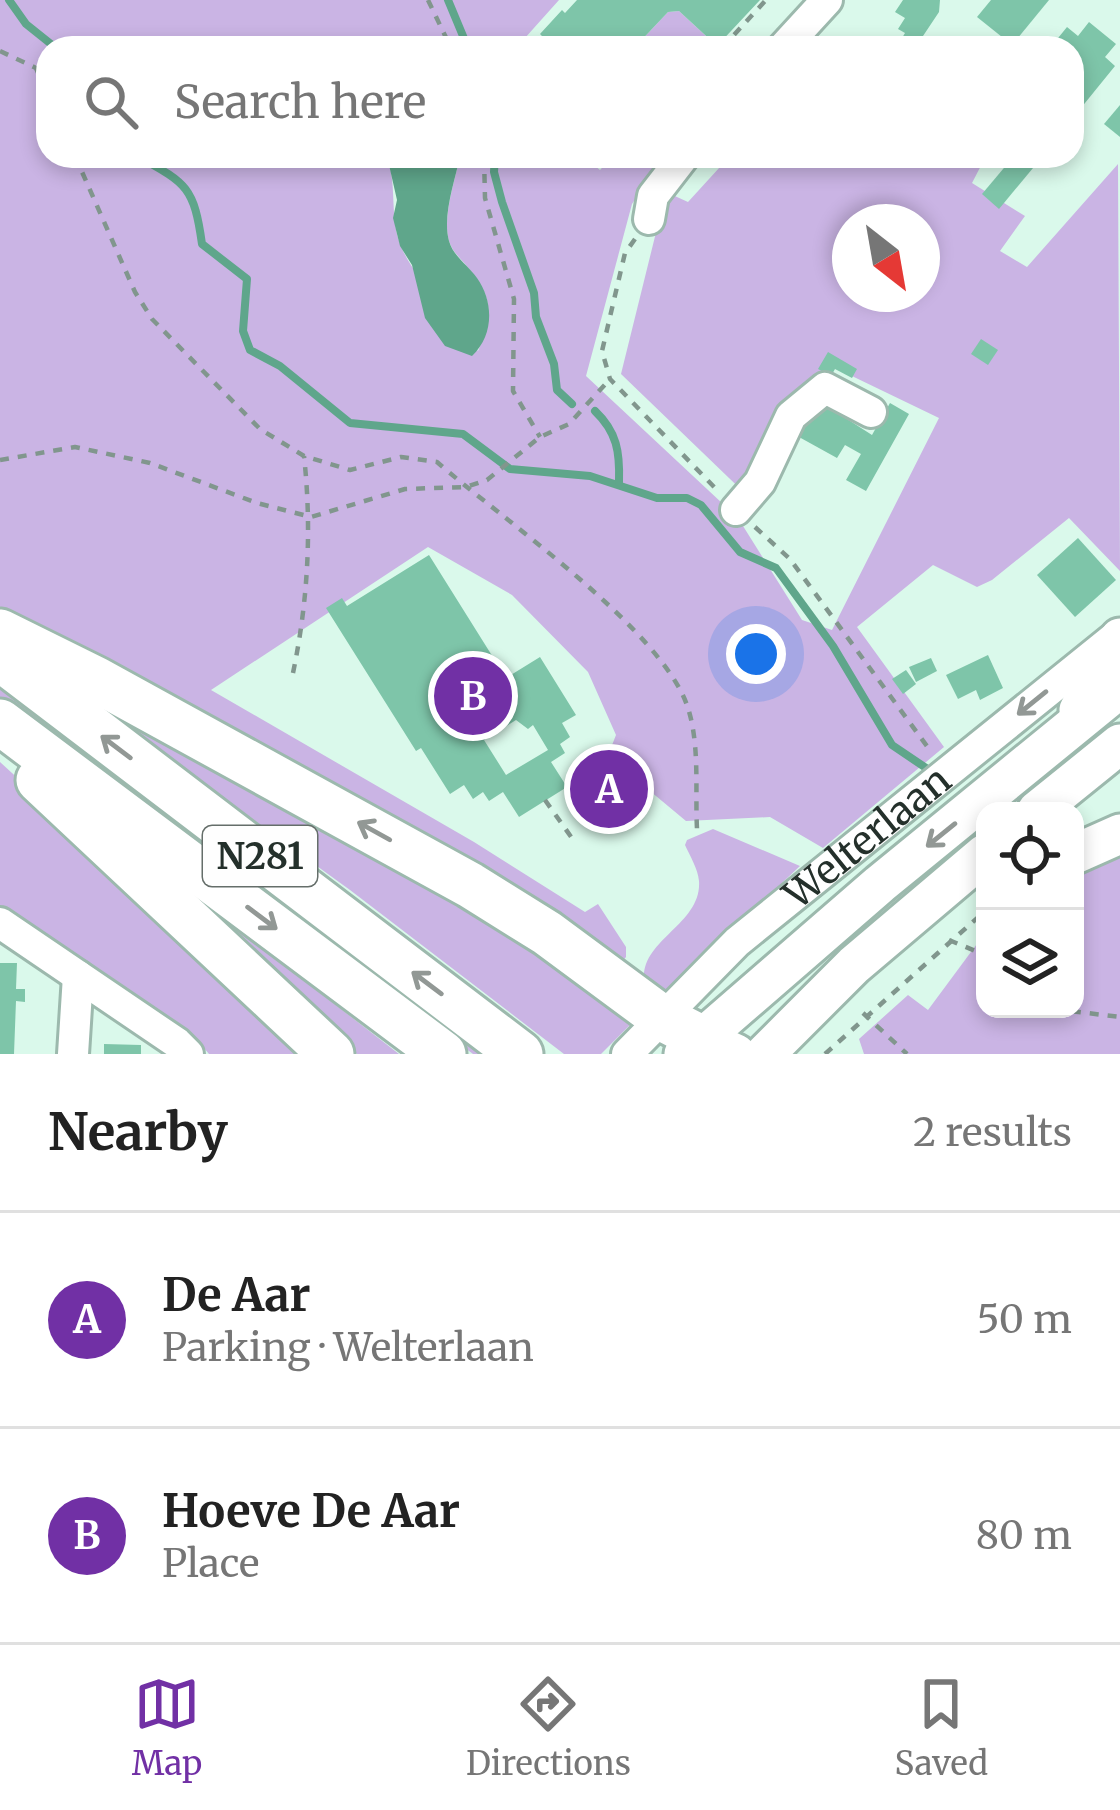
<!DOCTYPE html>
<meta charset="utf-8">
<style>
:root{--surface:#fff;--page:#f2f2f2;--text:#222;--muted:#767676;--line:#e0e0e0;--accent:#7130a5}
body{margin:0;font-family:Merriweather,serif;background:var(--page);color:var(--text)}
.controls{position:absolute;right:36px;bottom:36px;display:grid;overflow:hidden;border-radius:24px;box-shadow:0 6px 18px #0003}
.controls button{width:108px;height:108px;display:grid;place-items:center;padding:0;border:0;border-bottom:3px solid var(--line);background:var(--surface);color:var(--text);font:60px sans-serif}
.compass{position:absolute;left:832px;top:204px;width:108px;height:108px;border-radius:50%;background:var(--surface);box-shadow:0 6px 18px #0003;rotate:149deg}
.you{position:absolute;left:756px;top:654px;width:42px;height:42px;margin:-30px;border:9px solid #fff;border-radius:50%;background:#1a73e8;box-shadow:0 0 0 18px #1a73e833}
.badge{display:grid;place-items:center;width:78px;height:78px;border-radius:50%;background:var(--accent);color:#fff;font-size:39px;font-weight:700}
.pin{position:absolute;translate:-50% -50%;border:6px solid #fff;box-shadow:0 3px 12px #0006}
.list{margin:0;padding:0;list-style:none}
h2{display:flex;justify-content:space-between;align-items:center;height:156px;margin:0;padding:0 48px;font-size:51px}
h2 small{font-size:39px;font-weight:400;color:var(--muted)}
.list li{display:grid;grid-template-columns:78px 1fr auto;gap:36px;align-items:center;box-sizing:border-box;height:216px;padding:0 48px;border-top:3px solid var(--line)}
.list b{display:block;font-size:45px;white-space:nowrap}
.list p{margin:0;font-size:39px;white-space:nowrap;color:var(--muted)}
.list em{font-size:39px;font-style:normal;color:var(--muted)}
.icon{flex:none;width:66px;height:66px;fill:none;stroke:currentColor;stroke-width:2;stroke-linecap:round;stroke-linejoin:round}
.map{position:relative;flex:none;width:1120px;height:1054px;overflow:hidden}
.search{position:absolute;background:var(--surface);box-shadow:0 6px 18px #0003;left:36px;right:36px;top:36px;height:132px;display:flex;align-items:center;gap:30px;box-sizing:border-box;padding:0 42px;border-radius:36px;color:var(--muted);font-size:45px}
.sheet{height:588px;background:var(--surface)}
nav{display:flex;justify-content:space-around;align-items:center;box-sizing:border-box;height:168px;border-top:3px solid var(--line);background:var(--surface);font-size:33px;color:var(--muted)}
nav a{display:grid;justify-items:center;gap:6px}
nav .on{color:var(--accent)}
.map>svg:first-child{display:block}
.green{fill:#cab4e4;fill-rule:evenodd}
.water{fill:#5fa68b}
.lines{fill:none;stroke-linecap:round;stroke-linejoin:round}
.stream{stroke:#5fa68b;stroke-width:8}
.building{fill:#7ec5a9;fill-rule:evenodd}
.minor-casing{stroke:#9cb9ad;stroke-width:36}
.major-casing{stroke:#9cb9ad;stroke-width:45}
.highway-casing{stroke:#9cb9ad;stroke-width:51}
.path{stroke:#81968d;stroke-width:4.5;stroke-dasharray:9 9;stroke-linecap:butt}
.minor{stroke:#fff;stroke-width:30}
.major{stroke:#fff;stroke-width:39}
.highway{stroke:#fff;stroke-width:45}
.oneway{stroke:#929895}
.labels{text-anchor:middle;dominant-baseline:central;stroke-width:9;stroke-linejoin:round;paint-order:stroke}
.shield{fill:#fefefe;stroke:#656e6a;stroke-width:3}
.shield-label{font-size:36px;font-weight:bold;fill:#24302b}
.street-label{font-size:39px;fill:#24302b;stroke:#fefefe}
</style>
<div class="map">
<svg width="1120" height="1054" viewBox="0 0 1120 1054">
<rect width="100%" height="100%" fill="#daf9eb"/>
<g class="green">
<path d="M0,0H559L516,48H48V156H387C397,185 390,213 399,241C411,276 455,320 478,351C494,313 493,296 465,264C459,257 452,251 449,241C442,217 455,181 460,156H583L600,170L613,156H664L632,204L586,376L738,518L802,620L832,630L939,418L827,364L756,504L621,374L666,192L688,202L730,156H986L972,183L1025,216L1000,251L1027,267L1118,164L1120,571L1069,518L992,580L977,587L933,565L857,627L944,747L823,848L770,817L686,821L644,786L603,768L616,735L588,672L512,595L428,547L211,690L474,842L585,912L598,904L626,947V957L621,963L0,610ZM850,222H922V294H850Z"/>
<polygon points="679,11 719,48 634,48 668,12"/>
<polygon points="0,637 199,742 640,1015 601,1054 564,1054 350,890"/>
<polygon points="0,683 490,1054 473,1054 0,697"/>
<polygon points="0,762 318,1054 209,1054 194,1036 0,910"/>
<path d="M713,829L800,866L658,1000L644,979C642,939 702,924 699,881C698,869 690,856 685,845L687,840Z"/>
<polygon points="1120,850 1120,1054 864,1054 859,1039 908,995 928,1010 985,933 985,1009 1075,1009 1075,872"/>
<polygon points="198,898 399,1054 357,1054"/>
</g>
<path class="water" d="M387,156H460C455,181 442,216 449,241C453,256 468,265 477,278C494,302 494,335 472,356L445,346L425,318L412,265L400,246L393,218L397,200Z"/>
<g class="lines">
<g class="stream">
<polyline points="9,0 26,24 56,48"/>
<polyline points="448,0 468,48"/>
<path d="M137,156C186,183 194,186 202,244L247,279L243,331L250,350L280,366L350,423L463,434L510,469L590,476L657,498H687L701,505L740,552L776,568L833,646L892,745L929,770"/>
<polyline points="495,156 494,172 502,202 534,293 536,317 554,364 557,390 572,404"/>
<path d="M595,411C617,432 620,452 619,482"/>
</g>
</g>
<g class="building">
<polygon points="577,0 760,0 717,46 679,11 668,12 634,48 554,48 540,34 562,10 565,13"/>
<polygon points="903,0 940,0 939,12 915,48 896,48 905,33 898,29 905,18 895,12"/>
<polygon points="991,0 1049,0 1012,45 977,17"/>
<polygon points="1089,22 1116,44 1105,57 1115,66 1072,119 1072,48 1050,48 1067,27 1078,36"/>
<polygon points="1120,105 1120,137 1104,124"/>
<polygon points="1014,156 1043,156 999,209 982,194"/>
<polygon points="981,339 998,350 988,365 971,354"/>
<polygon points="828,352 857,369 852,378 835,369 831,376 818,369"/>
<polygon points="819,401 872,435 890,403 909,414 866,491 846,480 861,454 845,445 837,458 799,437"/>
<polygon points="1078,538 1116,580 1075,617 1037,575"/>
<path d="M429,555L506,678L540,657L576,715L562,723L570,737L560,744L565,753L551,762L567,787L519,817L503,792L489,801L483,792L473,799L464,785L450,794L421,748L416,751L326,608L342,598L347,606ZM516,720L528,729L533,725L548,750L506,775L484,740Z"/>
<polygon points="988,655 1003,688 980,700 976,690 958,699 946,675"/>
<polygon points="931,658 937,671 916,682 909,667"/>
<polygon points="906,670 916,684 903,694 892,679"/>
<polygon points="0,963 17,963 16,989 25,989 25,1002 16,1001 14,1054 0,1054"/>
<polygon points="104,1044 141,1045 141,1054 104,1054"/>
</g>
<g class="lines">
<defs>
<g id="minor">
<polyline points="783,48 827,0"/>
<polyline points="649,219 653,196 684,156"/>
<polyline points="736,510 760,482 791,416 825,388 871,412"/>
<polyline points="0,923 177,1043 188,1054"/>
<polyline points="73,1054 78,976"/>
<path id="s1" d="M627,1054L737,942L1114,638"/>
</g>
<g id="major">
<polyline points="1079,710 1120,638"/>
<polyline points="1037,811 1120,744"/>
<polyline points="1075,854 1120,834"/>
<polyline points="701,1038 736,1054"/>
<polyline points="684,1054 880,884 1120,688"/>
<polyline points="765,1054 854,965 985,854"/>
</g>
<g id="highway">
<polyline points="0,632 97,680 470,885 547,933 662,1018 701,1038"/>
<polyline points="0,658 520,1054"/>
<polyline points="0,722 443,1054"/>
<polyline points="39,780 331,1054"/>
</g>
</defs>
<use href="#minor" class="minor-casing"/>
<use href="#major" class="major-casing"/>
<use href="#highway" class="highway-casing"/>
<g class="path">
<polyline points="428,0 451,48"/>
<polyline points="722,48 766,0"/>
<polyline points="0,51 36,68 48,96"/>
<path d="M75,156L135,292L152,319L260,429L304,456L350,470L401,457L437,462C502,519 663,630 688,708C700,746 695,790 697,829"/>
<polyline points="484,156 485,198 514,299 513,391 540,437"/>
<polyline points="635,239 625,253 602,351 610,379 716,489"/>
<polyline points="0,460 75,447 150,463 257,503 311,517 405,489 466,487 487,480 540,437 569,424 610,379"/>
<polyline points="755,527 790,559 932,753"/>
<path d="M293,673C308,601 312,529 304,456"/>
<polyline points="545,800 574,841"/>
<polyline points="949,940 985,955"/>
<polyline points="1054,1009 1120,1017"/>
<polyline points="863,1013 907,1054"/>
<polyline points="825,1054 985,911"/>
</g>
<use href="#minor" class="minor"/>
<use href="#major" class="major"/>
<use href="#highway" class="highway"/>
</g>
<defs><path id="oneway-shaft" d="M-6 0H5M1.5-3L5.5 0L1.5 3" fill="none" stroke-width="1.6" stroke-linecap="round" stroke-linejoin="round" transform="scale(3)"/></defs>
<g class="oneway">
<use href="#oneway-shaft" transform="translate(1032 703) rotate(141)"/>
<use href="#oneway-shaft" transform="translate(116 747) rotate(-143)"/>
<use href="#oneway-shaft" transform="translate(374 831) rotate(-151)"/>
<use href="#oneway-shaft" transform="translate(941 835) rotate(141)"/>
<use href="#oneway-shaft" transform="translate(262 918) rotate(37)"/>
<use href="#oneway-shaft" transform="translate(427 983) rotate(-143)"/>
</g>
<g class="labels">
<rect class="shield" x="203" y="826" width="114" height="60" rx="9"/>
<g class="shield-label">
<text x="260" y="856">N281</text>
</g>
<g class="street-label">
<text stroke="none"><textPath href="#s1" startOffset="324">Welterlaan</textPath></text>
</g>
</g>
</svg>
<div class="controls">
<button><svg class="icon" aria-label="locate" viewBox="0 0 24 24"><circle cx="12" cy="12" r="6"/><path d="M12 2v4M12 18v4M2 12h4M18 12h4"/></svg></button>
<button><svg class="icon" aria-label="layers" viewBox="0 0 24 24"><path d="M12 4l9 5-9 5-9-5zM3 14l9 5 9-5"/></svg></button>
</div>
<svg class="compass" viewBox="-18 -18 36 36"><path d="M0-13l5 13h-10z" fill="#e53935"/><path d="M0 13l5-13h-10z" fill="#767676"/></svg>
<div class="you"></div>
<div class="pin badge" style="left:609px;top:789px">A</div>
<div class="pin badge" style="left:473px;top:696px">B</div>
<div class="search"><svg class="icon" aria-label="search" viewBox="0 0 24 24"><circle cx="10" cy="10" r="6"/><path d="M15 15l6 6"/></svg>Search here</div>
</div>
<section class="sheet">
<h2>Nearby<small>2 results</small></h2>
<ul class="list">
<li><span class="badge">A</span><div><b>De Aar</b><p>Parking · Welterlaan</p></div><em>50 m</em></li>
<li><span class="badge">B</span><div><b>Hoeve De Aar</b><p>Place</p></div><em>80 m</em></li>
</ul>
</section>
<nav>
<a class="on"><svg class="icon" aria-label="map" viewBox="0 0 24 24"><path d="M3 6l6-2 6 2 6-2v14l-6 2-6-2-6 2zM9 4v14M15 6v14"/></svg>Map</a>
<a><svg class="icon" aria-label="directions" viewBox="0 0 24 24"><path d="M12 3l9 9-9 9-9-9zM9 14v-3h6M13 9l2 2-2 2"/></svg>Directions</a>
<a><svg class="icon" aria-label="saved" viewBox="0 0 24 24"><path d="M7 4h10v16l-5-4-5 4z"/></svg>Saved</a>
</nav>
